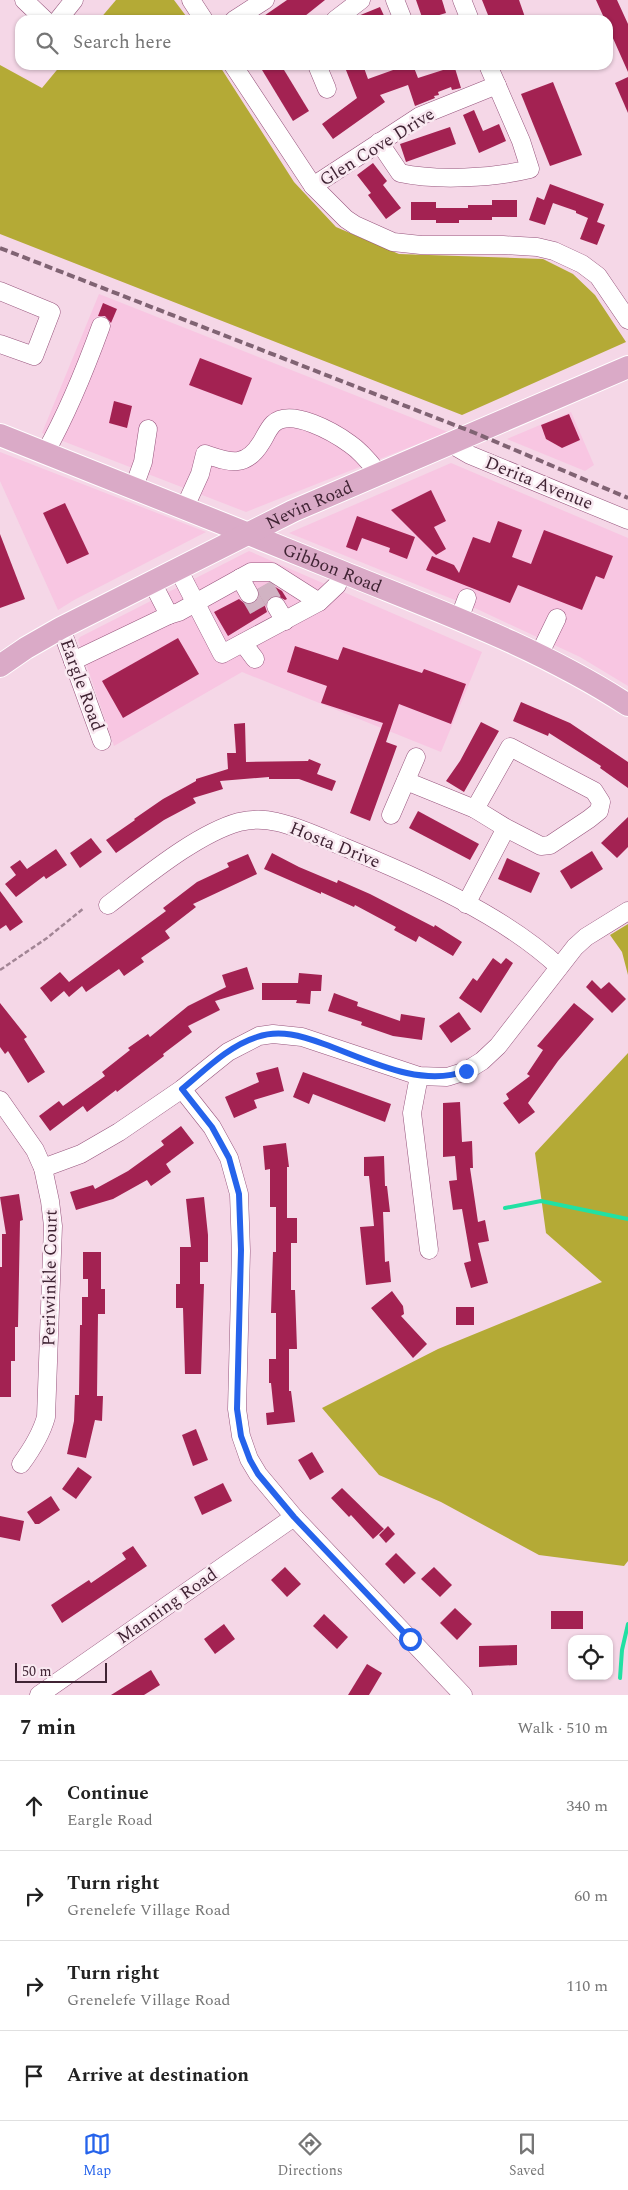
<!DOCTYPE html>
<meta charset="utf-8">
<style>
:root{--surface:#fff;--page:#f2f2f2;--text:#222;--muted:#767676;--line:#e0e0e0;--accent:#2563eb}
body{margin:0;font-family:Spectral,serif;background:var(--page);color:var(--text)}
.controls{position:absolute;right:15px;bottom:15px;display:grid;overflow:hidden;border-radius:10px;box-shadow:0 1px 4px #0004}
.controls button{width:45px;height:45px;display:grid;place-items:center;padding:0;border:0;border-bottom:1px solid var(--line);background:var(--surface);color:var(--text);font:25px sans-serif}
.scale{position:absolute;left:15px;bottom:12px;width:92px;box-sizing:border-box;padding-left:5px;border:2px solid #402434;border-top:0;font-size:14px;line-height:18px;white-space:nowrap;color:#402434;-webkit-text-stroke:4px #f9e9f1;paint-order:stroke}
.stop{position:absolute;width:15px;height:15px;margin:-11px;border:4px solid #2563eb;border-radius:50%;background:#fff}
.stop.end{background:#2563eb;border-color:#fff;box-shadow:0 1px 5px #0008}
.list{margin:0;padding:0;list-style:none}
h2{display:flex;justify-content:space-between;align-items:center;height:65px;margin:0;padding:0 20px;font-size:21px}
h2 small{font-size:16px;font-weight:400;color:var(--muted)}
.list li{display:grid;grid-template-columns:32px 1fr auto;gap:15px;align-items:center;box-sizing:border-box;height:90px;padding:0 20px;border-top:1px solid var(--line)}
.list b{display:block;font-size:19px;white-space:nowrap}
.list p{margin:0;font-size:16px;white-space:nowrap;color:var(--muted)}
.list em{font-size:16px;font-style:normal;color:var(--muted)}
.icon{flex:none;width:28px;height:28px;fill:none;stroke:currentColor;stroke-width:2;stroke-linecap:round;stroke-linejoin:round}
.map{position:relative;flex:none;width:628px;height:1695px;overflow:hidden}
.search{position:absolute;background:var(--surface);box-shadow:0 1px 4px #0004;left:15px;right:15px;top:15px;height:55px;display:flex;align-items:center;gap:12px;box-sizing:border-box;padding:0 18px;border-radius:15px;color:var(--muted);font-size:19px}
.sheet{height:425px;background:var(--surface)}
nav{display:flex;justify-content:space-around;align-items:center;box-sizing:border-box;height:70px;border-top:1px solid var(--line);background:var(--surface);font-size:14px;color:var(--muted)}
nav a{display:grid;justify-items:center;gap:2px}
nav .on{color:var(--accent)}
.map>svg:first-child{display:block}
.built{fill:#f8c6e2}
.forest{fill:#b4aa36}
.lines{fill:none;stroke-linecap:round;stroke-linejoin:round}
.stream{stroke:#21e1a3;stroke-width:4}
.building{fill:#a32252}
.minor-tunnel{stroke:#d1b3c3;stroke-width:18;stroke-dasharray:18 9;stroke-linecap:butt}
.minor-casing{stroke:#97557d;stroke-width:19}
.major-casing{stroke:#fff;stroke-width:24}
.path{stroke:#a28595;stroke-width:2.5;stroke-dasharray:5 2.5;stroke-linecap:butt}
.minor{stroke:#fff;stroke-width:18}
.major{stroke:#daaac7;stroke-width:22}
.rail{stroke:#806373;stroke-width:4;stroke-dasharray:8 4;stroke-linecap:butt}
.route{stroke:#2563eb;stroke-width:6}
.labels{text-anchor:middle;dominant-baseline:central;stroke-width:5;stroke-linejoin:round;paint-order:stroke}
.street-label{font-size:18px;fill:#402434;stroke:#f9e9f1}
</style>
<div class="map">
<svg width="628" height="1695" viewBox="0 0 628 1695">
<rect width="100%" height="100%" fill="#f5d7e7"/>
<g class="built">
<polygon points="99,294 448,432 246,512 42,433"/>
<polygon points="571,412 594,465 585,471 507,439"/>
<polygon points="0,452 206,532 74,600 58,610 0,481"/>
<polygon points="451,463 628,538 628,686 580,657 477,609 289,533"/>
<polygon points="249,551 482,652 441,752 242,672 114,746 78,640 80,637"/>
</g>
<g class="forest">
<polygon points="116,0 174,0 189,20 99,20"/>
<polygon points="0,65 42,88 61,65 219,65 294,182 336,227 399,254 543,259 573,274 595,295 626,342 462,415 0,234"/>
<polygon points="628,924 628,975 622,952 610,935"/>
<polygon points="628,1053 628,1561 624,1566 539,1555 441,1502 379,1475 322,1408 438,1349 602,1282 546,1233 535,1153"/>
</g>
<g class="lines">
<g class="stream">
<polyline points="505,1208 541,1201 628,1219"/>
<polyline points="620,1678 622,1650 628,1624"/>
</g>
</g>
<g class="building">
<polygon points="287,0 325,0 300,20 258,20"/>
<polygon points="416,0 442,0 446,13 423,20"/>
<polygon points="482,0 519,0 526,20 490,20"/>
<polygon points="596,0 617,0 628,24 628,72 608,27 608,20 605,20"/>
<polygon points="380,7 386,20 352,20 358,16"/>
<polygon points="259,65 281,65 309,111 293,121"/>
<polygon points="344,65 363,65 368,79 407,65 413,65 418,78 443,70 441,65 454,65 461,88 452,90 451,87 438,92 439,95 434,96 435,98 415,106 408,85 380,95 385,102 333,139 322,124 357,98"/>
<polygon points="628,77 628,113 615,83"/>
<polygon points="553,82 582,155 550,166 521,94"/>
<polygon points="474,110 483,131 499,124 506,141 479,153 463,115"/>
<polygon points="450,127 456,144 406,162 400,144"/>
<polygon points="373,163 387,181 383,185 401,208 386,219 368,195 371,193 357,175"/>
<polygon points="550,184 604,204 597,222 605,225 597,245 580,239 588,218 576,213 576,211 553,203 545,225 529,220 537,197 544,200"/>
<polygon points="492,200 517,200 517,217 492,217 492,220 459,220 459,223 436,223 436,220 411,220 411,202 436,202 436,208 468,208 468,205 492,205"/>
<polygon points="103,303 117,309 111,323 105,316 98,316"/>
<polygon points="200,358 252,378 242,405 189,385"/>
<polygon points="114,401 132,406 127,428 109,423"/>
<polygon points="569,414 580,440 562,448 546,439 541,425"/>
<polygon points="431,490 446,521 434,527 446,549 436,555 391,510"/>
<polygon points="65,503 89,554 67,564 43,513"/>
<polygon points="357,516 415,537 407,559 389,552 390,548 362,538 357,551 346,547"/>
<polygon points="498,521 522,530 512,557 531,564 544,530 613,556 604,579 596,576 582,610 518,585 510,603 426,570 432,556 454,565 459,573 473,537 490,543"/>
<polygon points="0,534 25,599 0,608"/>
<polygon points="269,583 282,591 287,599 285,600 276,595 270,597 265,606 267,612 228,636 214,612 239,599 244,603 254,603 258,599 258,589"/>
<polygon points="178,638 199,674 123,718 102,681"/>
<polygon points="295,646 338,660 343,647 422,673 424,669 466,684 451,724 399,704 386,742 397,746 370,821 350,813 383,723 321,703 327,686 287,672"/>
<polygon points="521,702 570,723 628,762 628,788 600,768 601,766 549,733 548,736 513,721"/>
<polygon points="481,722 499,731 464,792 446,781 460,761"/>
<polygon points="245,723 246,762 308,761 309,759 321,764 317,774 336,781 332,791 299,779 269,779 269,777 220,781 223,789 193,798 196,803 164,820 116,853 106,840 135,820 134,819 163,799 196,781 196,779 228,769 227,753 236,753 234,724"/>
<polygon points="418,811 479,844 470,860 409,828"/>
<polygon points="628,817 628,847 617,858 601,843"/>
<polygon points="91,838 102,852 80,868 70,853"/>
<polygon points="56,849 67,865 46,879 44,876 16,897 5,884 16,875 10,867 20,860 27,869"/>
<polygon points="592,851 603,869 571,889 560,871"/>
<polygon points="272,853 299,867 337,883 338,880 370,894 434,927 435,925 462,942 453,956 419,936 416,942 394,930 396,927 355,905 354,907 321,892 321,894 264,869"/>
<polygon points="248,854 257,874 193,904 196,907 165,931 170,938 141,958 144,962 124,976 119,969 86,992 82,986 69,997 64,991 51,1002 40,988 60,972 69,982 166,911 163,908 197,882 229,867 227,863"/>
<polygon points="507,858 540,873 531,893 498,879"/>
<polygon points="0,891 23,922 10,931 6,925 0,929"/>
<polygon points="493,958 501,964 506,958 513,963 481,1013 459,998 473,978 477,981"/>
<polygon points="247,967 254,989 215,1001 220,1010 188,1026 192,1032 163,1054 164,1056 117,1092 116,1090 87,1112 83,1106 50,1131 39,1116 59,1101 63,1106 105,1076 102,1072 130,1050 128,1048 148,1034 150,1037 188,1006 226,987 222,975"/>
<polygon points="299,973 322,975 321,991 311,991 310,1004 296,1003 297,1000 262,1000 262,983 298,983"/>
<polygon points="592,980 601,989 609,982 626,999 612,1013 586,987"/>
<polygon points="334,993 358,1002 357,1006 400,1021 401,1014 425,1018 422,1040 393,1036 361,1025 362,1022 328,1011"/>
<polygon points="0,1003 27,1037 24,1039 45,1072 28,1083 8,1051 5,1054 0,1047"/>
<polygon points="574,1003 594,1019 558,1061 528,1103 535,1112 519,1124 503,1103 509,1099 506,1094 530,1076 527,1074 543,1050 537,1046"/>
<polygon points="459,1012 471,1029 451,1043 439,1026"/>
<polygon points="278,1067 284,1091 254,1100 257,1108 234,1118 225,1097 259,1082 256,1073"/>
<polygon points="303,1072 391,1104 385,1122 313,1094 309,1104 293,1097"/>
<polygon points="460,1102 462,1142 472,1141 473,1168 470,1168 478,1222 485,1220 489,1241 478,1243 488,1283 471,1288 464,1263 471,1261 462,1209 453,1210 449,1181 457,1180 455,1156 443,1157 443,1103"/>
<polygon points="181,1126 194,1143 166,1164 171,1172 151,1186 147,1180 113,1199 76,1210 70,1192 93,1185 95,1189 128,1171 164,1145 161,1141"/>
<polygon points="286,1143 289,1167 287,1167 287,1218 297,1218 297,1243 291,1243 291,1290 295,1290 297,1349 289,1349 289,1391 291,1391 295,1422 267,1425 266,1413 274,1412 271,1383 269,1383 269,1359 276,1359 276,1313 271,1313 273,1252 276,1252 276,1207 270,1207 270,1169 265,1170 263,1146"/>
<polygon points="384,1156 385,1186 387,1186 390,1212 383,1212 385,1262 389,1261 391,1282 366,1285 360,1227 374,1226 369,1176 364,1176 364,1157"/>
<polygon points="19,1194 23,1220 20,1221 18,1327 15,1327 15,1361 11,1361 11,1397 0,1397 0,1267 2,1267 2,1234 6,1234 0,1197"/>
<polygon points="204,1197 208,1235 208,1262 200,1262 200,1284 204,1284 201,1374 185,1374 183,1308 176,1308 176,1284 180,1284 180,1247 191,1247 186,1199"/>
<polygon points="83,1252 101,1252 101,1289 105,1289 105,1314 98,1314 97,1396 103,1396 102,1421 95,1420 86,1458 67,1454 74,1421 75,1395 79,1395 80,1325 82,1325 82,1297 88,1297 88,1279 83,1279"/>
<polygon points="392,1291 403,1306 404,1314 401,1316 427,1344 413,1358 371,1308"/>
<rect x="456" y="1307" width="18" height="18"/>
<polygon points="196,1429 208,1460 193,1466 182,1435"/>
<polygon points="312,1452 324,1472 310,1480 298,1460"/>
<polygon points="78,1467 92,1477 76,1499 62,1489"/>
<polygon points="223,1483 232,1501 202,1515 194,1497"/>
<polygon points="342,1488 384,1529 373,1539 351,1515 349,1517 331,1498"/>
<polygon points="51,1496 60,1510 39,1524 35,1524 27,1512"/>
<polygon points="0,1516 24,1521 20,1541 0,1537"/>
<polygon points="388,1526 395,1534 386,1543 379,1535"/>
<polygon points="133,1546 147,1566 62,1623 51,1605 89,1580 91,1583 126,1559 122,1553"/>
<polygon points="396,1553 416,1573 404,1584 385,1564"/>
<polygon points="285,1567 301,1584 287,1597 271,1580"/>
<polygon points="434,1567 452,1585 440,1597 421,1579"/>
<polygon points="455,1608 472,1624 457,1640 440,1623"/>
<rect x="551" y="1611" width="32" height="18"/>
<polygon points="324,1614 348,1637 337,1649 313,1626"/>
<polygon points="224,1624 235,1639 215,1654 204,1639"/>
<polygon points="517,1645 517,1665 479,1667 479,1646"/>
<polygon points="367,1664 382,1673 369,1695 348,1695"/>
<polygon points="151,1670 160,1685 144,1695 111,1695"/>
</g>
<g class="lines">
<g class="minor-tunnel">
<polyline points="264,585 276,606"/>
<polyline points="249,594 261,615"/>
</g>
<defs>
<g id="minor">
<polyline points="24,0 45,20"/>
<polyline points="191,0 204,20"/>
<polyline points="395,0 403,20"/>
<polyline points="462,0 470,20"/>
<polyline points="58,20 74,0"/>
<polyline points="234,20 265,0"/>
<polyline points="335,20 361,0"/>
<polyline points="233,65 313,186 346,219 355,225 393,242 421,245 503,245 537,247 554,251 582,264 598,276 628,320"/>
<polyline points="317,65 327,89"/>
<path d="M379,142L400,173C437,181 493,178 530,169L521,141L488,65"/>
<polyline points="313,186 420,116 497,85"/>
<polyline points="0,291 51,312 34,356 0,344"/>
<polyline points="451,444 470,455 628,520"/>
<path d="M45,453C68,412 85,370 101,326"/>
<polyline points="134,487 143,462 148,429"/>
<path d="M185,507L200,474L205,454C229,462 245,469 261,443C265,437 268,429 273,424C291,407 335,433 350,444C362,452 371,464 379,474"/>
<polyline points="178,569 222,654 319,602 337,585 342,572"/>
<polyline points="240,578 249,594"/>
<polyline points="152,582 169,615"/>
<polyline points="276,606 285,621"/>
<polyline points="459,619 467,598"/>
<polyline points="61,628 102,741"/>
<polyline points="243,643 255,659"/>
<polyline points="539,655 557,618"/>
<polyline points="73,661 169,615 179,612 251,572 272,572 319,602"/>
<polyline points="406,781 475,809"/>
<polyline points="391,815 416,757"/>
<polyline points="466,904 506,828 475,809 510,747 594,791 601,802 599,811 589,819 550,845 541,846 506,828"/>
<path d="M108,905C144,878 196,834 239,822C251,819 265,819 277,822C300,827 322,838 344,847C415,876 504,915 559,967"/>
<polyline points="419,1076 412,1113 429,1250"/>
<polyline points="182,1089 212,1127 229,1158 239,1194 241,1251 237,1409 241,1436 249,1459 258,1474 294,1517 463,1695"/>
<path d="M0,1100L35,1150L43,1168L50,1201L53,1226L46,1417C41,1435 32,1449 21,1464"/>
<polyline points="43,1168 81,1154 119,1132 182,1089 228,1052 259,1036 273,1034 302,1037 419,1076 447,1077 466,1071 482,1061 498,1046 575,947 586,937 628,911"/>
<polyline points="39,1695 294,1517"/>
</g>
<g id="major">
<path id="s1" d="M0,435C114,480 227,525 340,571C438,611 539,647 628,705"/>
<path id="s2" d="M0,666L26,648L61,628L293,511L628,367"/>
</g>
</defs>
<use href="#minor" class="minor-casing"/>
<use href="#major" class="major-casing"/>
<polyline class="path" points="0,970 47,938 84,908"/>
<use href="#minor" class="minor"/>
<use href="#major" class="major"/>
<polyline class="rail" points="0,248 475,433 628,498"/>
</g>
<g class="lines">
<path class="route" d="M410,1639L294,1517L258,1474L250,1460L241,1436L237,1409L241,1250L239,1194L229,1158L212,1127L182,1089C204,1071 228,1046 257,1037C280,1029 302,1036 324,1044C368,1060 420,1088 466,1071"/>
</g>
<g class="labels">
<g class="street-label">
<text transform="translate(377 147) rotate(-32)">Glen Cove Drive</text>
<text transform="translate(539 483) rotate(22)">Derita Avenue</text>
<text stroke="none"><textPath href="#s2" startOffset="349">Nevin Road</textPath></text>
<text stroke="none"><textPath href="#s1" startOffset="358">Gibbon Road</textPath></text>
<text transform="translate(82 685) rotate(70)">Eargle Road</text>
<text transform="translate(335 845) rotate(22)">Hosta Drive</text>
<text transform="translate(50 1278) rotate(-89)">Periwinkle Court</text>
<text transform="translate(167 1606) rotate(-35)">Manning Road</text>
</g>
</g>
</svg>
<div class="controls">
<button><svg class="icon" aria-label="locate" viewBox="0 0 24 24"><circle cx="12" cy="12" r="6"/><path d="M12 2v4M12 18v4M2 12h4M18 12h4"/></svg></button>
</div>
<div class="scale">50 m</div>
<div class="stop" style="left:410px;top:1639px"></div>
<div class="stop end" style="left:466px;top:1071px"></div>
<div class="search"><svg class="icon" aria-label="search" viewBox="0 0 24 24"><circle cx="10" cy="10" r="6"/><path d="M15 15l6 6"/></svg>Search here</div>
</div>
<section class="sheet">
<h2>7 min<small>Walk · 510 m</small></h2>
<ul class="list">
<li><svg class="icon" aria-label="ahead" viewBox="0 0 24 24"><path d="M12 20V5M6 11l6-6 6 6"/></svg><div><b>Continue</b><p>Eargle Road</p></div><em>340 m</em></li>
<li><svg class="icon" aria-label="right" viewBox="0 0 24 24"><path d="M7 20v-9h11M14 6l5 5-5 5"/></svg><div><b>Turn right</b><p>Grenelefe Village Road</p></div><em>60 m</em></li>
<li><svg class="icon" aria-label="right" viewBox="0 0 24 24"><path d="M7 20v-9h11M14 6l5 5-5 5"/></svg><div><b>Turn right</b><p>Grenelefe Village Road</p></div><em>110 m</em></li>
<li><svg class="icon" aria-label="arrive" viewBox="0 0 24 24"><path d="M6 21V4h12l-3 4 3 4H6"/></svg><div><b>Arrive at destination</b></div></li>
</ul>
</section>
<nav>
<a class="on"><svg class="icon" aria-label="map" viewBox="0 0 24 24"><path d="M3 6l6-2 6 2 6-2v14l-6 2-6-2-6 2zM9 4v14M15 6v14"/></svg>Map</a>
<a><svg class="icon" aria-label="directions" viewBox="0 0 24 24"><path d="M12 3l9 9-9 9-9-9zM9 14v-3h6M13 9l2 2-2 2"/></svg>Directions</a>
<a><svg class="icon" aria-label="saved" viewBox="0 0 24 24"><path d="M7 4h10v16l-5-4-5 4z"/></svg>Saved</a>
</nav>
